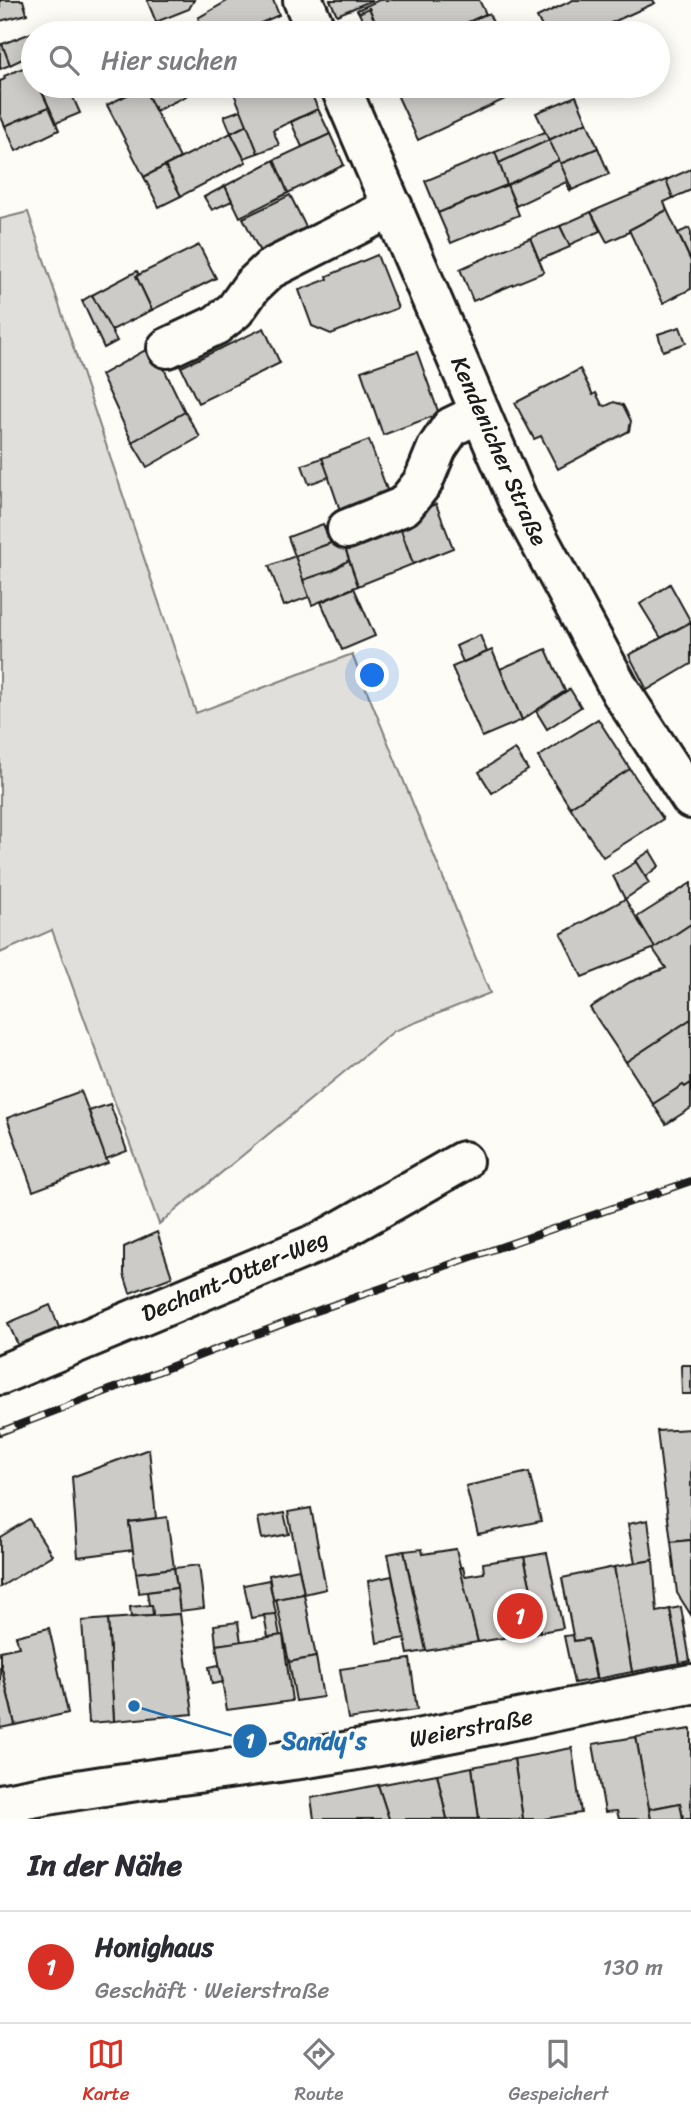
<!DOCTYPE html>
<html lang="de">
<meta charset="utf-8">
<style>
:root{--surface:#fff;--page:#f2f2f3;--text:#2b2b33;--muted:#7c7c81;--line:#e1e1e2;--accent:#d93025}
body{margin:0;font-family:Sriracha,sans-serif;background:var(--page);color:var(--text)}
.you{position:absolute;left:373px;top:676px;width:24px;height:24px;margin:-18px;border:5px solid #fff;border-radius:50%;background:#1a73e8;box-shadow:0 0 0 10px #1a73e833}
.badge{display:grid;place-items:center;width:46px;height:46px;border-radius:50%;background:var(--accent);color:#fff;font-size:23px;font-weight:700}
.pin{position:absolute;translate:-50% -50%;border:4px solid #fff;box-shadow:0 2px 7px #0006}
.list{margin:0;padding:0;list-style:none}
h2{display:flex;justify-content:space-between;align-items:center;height:91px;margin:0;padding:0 28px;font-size:30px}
h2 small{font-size:23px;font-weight:400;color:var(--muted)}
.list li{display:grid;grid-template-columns:46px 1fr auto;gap:21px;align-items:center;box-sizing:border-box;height:112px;padding:0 28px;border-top:2px solid var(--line)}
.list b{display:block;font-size:26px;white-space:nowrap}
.list p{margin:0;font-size:23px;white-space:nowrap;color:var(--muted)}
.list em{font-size:23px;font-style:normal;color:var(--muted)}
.icon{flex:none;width:38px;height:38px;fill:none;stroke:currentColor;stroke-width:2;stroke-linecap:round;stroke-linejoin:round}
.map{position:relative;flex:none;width:691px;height:1819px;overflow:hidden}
.search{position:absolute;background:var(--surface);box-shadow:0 4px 18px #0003;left:21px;right:21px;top:21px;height:77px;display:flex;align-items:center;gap:18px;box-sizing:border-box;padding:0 24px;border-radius:38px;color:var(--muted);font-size:26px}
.sheet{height:203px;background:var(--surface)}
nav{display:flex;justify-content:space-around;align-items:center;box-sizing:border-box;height:98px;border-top:2px solid var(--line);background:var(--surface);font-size:19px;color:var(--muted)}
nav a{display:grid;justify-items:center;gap:4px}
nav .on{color:var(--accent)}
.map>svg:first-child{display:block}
.green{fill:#e0dfdb;stroke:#7e7e7c;stroke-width:2}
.building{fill:#cccbc8;stroke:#1c1c1c;stroke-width:2}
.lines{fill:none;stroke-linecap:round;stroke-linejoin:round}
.minor-casing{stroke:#1c1c1c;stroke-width:44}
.minor{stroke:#fdfcf7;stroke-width:38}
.rail-casing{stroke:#1c1c1c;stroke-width:8}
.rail{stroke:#fdfcf7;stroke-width:5;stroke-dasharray:16;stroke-linecap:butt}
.labels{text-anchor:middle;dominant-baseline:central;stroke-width:6;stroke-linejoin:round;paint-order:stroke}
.street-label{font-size:23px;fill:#1c1c1c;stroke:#fdfcf7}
.leader{fill:none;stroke:#1f6fb2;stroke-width:2.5}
.callout-dot{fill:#1f6fb2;stroke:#fdfcf7;stroke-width:2.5}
.mark-label{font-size:21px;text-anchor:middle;font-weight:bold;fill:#fff}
.callout-label{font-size:24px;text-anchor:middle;font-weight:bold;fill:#1f6fb2;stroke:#fdfcf7;stroke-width:6;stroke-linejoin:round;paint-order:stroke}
</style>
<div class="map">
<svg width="691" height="1819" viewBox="0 0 691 1819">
<rect width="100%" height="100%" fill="#fdfcf7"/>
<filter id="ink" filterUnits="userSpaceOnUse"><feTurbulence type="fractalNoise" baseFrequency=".0143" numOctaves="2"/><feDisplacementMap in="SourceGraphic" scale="14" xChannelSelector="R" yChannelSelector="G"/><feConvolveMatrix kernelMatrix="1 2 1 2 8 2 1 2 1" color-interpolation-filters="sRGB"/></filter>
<g filter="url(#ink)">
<polygon class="green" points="28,212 196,713 352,654 490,993 394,1031 159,1224 52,930 0,953 0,219"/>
<g class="building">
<polygon points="0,0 23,0 27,14 0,21"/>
<polygon points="147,0 194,0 189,9 156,22"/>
<polygon points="229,0 273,0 279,15 238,33 205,33 198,18"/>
<polygon points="330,0 373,0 337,15"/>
<polygon points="379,0 479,0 486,14 445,33 380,33 369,8 359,13 357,10"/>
<polygon points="573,0 653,0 655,3 589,33 545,33 537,17"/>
<polygon points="369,8 380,33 368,33 359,13"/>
<polygon points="486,14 489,14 498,33 445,33"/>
<polygon points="59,23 61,33 34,32"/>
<polygon points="34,32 33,54 10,65 2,44"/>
<polygon points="2,44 10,65 0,69 0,45"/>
<polygon points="30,65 33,73 33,86 39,86 49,107 5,126 0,115 0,81 5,79 4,76"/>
<polygon points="47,86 68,86 80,113 56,123 41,89"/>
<polygon points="181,86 186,96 156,111 143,87"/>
<polygon points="231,86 308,86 318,109 273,130 279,145 258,153"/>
<polygon points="393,86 522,86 524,90 418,140"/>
<polygon points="143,87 180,158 144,177 107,105"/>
<polygon points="576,96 587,122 549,140 536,113"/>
<polygon points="49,107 59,130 16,151 5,126"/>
<polygon points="318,109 330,134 302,147 291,122"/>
<polygon points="241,110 247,125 231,133 224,116"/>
<polygon points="587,122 598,148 560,164 549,140"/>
<polygon points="247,125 258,153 244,158 231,133"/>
<polygon points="545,132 549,140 499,163 495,152"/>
<polygon points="231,133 246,162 181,196 165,166"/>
<polygon points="330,134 344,165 288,193 274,160"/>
<polygon points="549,140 559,160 507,185 499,163"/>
<polygon points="598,148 609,174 572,190 560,164"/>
<polygon points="495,152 507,185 438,213 425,181"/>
<polygon points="274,160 288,193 240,217 225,186"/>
<polygon points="559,160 572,190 570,191 566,182 516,206 507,185"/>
<polygon points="165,166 181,196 159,207 144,177"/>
<polygon points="691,169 691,190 673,198 666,180"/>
<polygon points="666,180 673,198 664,202 667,210 629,230 629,232 607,242 591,212"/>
<polygon points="507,185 519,215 451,243 438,213"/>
<polygon points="225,186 232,201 212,210 204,197"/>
<polygon points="290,195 310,235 263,258 243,218"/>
<polygon points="667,210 691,261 691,289 663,303 629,230"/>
<polygon points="591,212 600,231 569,245 560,226"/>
<polygon points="560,226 570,247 539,260 530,238"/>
<polygon points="689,228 691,232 691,261 678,233"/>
<polygon points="530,238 544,272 473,301 460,269"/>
<polygon points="199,245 216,278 152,310 136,276"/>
<polygon points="377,255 398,308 331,334 312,326 299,290 328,279 327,276"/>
<polygon points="137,271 139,275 136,276 152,310 110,331 92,295"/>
<polygon points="92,295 117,341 104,348 82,301"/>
<polygon points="680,327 686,343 663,351 658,334"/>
<polygon points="264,328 280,363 198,403 181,367"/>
<polygon points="153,346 185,412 132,442 101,375"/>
<polygon points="417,352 439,414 383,435 361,371"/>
<polygon points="580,369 593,395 596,393 602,405 606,406 614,402 623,405 631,421 629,431 558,469 541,436 534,439 515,403"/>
<polygon points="185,412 200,437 147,467 132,442"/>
<polygon points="369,440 391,501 343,519 322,458"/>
<polygon points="322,458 329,477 309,484 302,465"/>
<polygon points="436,504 453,548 413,564 397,519"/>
<polygon points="397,519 413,564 358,586 342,539"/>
<polygon points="323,524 331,543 295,556 288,537"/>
<polygon points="342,539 349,560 333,570 302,581 295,556"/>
<polygon points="295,556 309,597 284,606 269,566"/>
<polygon points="349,560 358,586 312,605 303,580 333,570"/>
<polygon points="670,584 691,622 661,638 640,604"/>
<polygon points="354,588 375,636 342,650 321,602"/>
<polygon points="691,622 691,664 647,690 629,655"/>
<polygon points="480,635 487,652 463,662 456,646"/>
<polygon points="546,649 565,691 522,720 500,669"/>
<polygon points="492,650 522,720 482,737 452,667"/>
<polygon points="570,689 581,707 547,729 536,711"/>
<polygon points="598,719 630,769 570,807 538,757"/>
<polygon points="515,749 528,770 492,793 479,772"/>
<polygon points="630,769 663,819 603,857 570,807"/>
<polygon points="650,851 659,866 645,877 635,861"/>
<polygon points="636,862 649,883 625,899 613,876"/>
<polygon points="691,883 691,924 655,948 637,917"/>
<polygon points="625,899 655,948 582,977 561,934"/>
<polygon points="691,924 691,1019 626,1062 590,1008 630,982 666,968 653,949"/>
<polygon points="691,1019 691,1083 685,1087 683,1085 653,1104 626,1062"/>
<polygon points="691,1083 691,1108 666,1124 653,1104 683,1085 685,1087"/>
<polygon points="81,1091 108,1163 33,1191 7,1118"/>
<polygon points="110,1104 127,1151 106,1159 89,1111"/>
<polygon points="157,1232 172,1277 130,1293 124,1274 124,1247"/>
<polygon points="50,1305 60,1330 19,1347 8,1323"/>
<polygon points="681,1365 691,1365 691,1394 682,1394"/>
<polygon points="691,1429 691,1540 671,1542 657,1431"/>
<polygon points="149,1449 156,1518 129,1522 133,1550 78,1557 72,1477"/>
<polygon points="529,1472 541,1521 478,1534 466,1486"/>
<polygon points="311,1508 326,1589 304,1594 288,1512"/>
<polygon points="284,1513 289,1534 262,1539 258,1518"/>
<polygon points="167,1517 174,1568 136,1573 129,1522"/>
<polygon points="29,1519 52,1555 0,1587 0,1537"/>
<polygon points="648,1520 653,1560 635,1563 628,1524"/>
<polygon points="691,1540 691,1615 677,1593 671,1542"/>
<polygon points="422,1549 423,1554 456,1549 478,1642 426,1651 404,1551"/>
<polygon points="404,1551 426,1651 408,1654 388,1554"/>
<polygon points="547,1553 563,1628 540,1632 524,1557"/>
<polygon points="524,1557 540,1632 478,1642 460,1568 463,1567 465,1576 484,1573 483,1563"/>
<polygon points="653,1560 657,1612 670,1609 680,1663 632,1672 614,1567"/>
<polygon points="199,1565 204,1608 180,1611 174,1568"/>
<polygon points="614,1567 632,1672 597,1679 588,1639 574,1641 562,1578"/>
<polygon points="174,1568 177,1588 139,1593 136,1573"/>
<polygon points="299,1569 304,1594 273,1600 269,1575"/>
<polygon points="392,1576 405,1638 377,1643 368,1581"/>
<polygon points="269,1580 276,1614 251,1618 244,1585"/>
<polygon points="177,1588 180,1614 153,1616 152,1605 149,1605 147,1592"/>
<polygon points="304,1594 316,1657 289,1662 276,1599"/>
<polygon points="152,1605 153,1616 131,1617 130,1607"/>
<polygon points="681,1607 690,1661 680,1663 670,1609"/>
<polygon points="180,1614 193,1714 114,1721 108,1619"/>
<polygon points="276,1614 280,1636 268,1637 264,1615"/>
<polygon points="108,1619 114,1721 89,1723 82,1621"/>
<polygon points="238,1622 241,1642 216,1645 214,1625"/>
<polygon points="49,1628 68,1713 15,1725 0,1661 0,1651 19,1647 16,1636"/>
<polygon points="283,1635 292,1701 227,1710 216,1645"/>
<polygon points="573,1635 574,1641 588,1639 596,1679 574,1683 564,1636"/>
<polygon points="316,1657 323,1697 296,1701 289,1662"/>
<polygon points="410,1659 417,1710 348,1719 340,1669"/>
<polygon points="0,1661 15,1725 0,1728"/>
<polygon points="219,1665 223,1682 212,1684 209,1667"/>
<polygon points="691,1729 691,1819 683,1819 680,1803 649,1809 636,1737"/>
<polygon points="636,1737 651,1819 619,1819 617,1811 605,1812 593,1744"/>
<polygon points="572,1748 581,1813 543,1819 523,1819 514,1759"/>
<polygon points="514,1759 523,1819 479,1819 472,1767"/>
<polygon points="472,1767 479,1819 447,1819 437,1774"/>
<polygon points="437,1774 447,1819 389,1819 378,1785"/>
<polygon points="378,1785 389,1819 314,1819 311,1798"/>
<polygon points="680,1803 683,1819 651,1819 649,1809"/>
</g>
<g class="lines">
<defs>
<g id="minor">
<polyline points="303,0 317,33"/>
<polyline points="340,86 519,503 621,692 691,799"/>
<polyline points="167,348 216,325 235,310 252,286 270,269 393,207"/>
<polyline points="347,529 404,506 423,482 437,448 451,427 480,413"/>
<polyline points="0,1375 322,1241 463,1161"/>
<path d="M0,1804C108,1782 217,1772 326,1755C448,1736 569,1707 691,1684"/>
</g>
</defs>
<use href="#minor" class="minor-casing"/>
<use href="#minor" class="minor"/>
<defs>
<polyline id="rail" points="0,1432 327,1307 691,1181"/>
</defs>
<use href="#rail" class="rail-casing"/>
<use href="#rail" class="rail"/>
</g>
</g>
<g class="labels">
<g class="street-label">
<text transform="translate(499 451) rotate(66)">Kendenicher Straße</text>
<text transform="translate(235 1276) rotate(-23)">Dechant-Otter-Weg</text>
<text transform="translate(471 1728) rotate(-11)">Weierstraße</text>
</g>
</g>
<path class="leader" d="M134 1706L250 1741"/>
<g class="callout-dot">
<circle cx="134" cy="1706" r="7"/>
<circle cx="250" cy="1741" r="18"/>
</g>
<g class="mark-label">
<text x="250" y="1748">1</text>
</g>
<g class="callout-label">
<text x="324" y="1749">Sandy's</text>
</g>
</svg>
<div class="you"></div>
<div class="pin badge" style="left:520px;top:1616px">1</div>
<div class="search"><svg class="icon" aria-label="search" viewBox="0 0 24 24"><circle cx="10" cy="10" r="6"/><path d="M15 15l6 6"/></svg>Hier suchen</div>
</div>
<section class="sheet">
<h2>In der Nähe<small></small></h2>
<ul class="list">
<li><span class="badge">1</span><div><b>Honighaus</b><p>Geschäft · Weierstraße</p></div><em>130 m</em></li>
</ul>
</section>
<nav>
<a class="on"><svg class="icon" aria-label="map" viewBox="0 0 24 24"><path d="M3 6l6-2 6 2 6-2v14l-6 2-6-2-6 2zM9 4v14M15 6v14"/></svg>Karte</a>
<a><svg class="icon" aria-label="directions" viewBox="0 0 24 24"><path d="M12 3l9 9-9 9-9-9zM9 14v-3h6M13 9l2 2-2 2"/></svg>Route</a>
<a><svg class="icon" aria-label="saved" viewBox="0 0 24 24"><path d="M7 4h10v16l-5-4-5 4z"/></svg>Gespeichert</a>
</nav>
